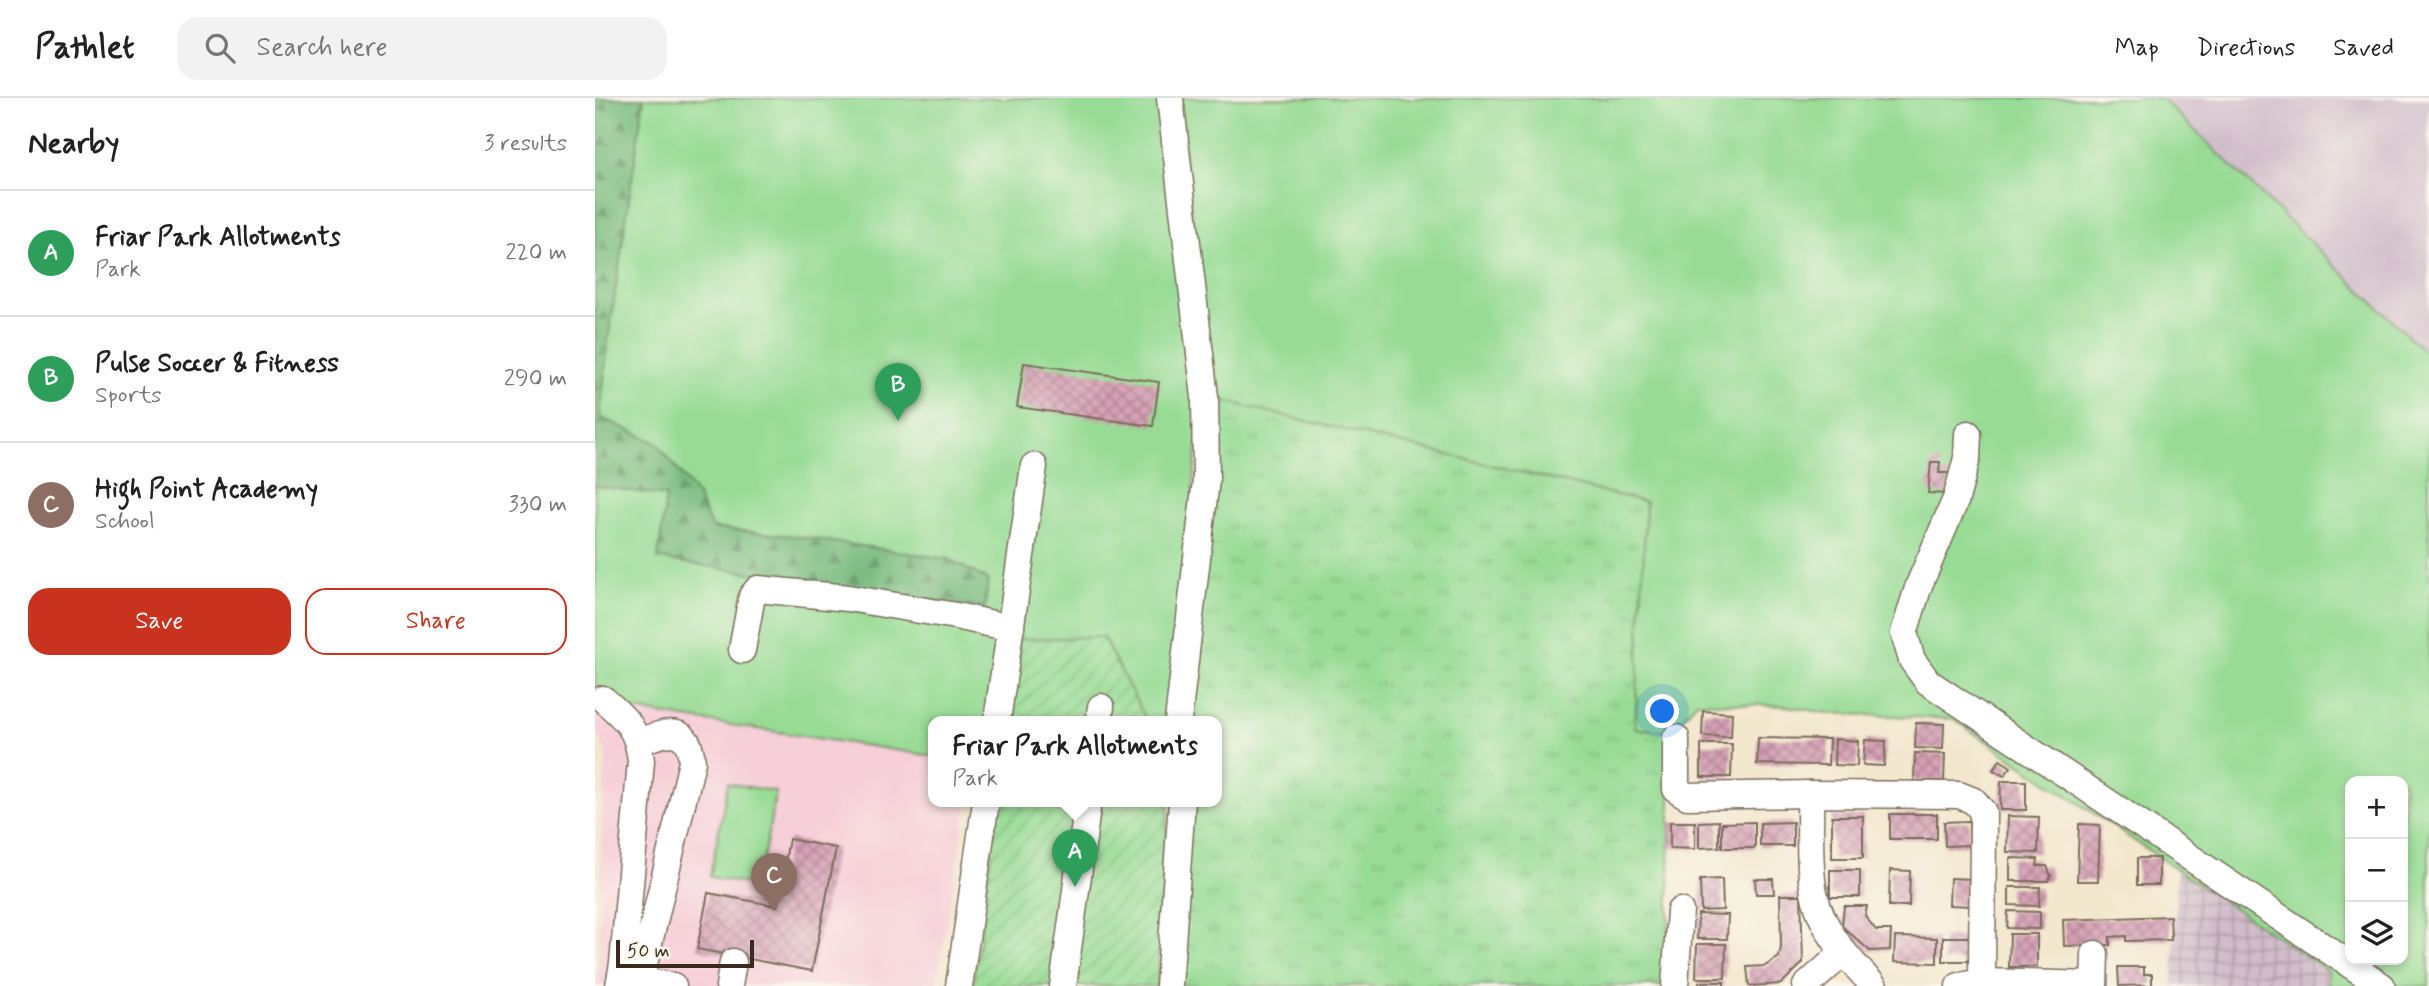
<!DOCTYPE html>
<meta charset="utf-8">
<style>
:root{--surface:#fff;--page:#f2f2f2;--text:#222;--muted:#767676;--line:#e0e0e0;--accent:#c8321e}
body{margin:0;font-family:Mynerve,sans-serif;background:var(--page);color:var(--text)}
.controls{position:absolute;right:21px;bottom:21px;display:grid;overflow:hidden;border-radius:14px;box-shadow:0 4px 10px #0003}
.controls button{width:63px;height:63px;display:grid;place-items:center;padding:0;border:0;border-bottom:2px solid var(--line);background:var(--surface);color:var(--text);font:35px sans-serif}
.scale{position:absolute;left:21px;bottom:18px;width:138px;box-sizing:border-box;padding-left:7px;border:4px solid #3b2a1e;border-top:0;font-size:19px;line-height:24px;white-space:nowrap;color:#3b2a1e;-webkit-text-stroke:5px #fbf7ec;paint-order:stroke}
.you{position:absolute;left:1068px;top:614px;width:24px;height:24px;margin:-18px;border:5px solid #fff;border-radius:50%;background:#1a73e8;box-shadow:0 0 0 10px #1a73e833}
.badge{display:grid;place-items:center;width:46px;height:46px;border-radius:50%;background:var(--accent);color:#fff;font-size:23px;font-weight:700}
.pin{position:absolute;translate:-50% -58px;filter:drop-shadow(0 2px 4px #0008)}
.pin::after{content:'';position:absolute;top:37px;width:24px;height:21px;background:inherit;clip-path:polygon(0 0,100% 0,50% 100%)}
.popup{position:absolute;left:333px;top:618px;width:294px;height:91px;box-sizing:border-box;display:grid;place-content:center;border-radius:14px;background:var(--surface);filter:drop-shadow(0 2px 5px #0005);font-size:23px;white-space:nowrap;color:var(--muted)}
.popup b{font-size:26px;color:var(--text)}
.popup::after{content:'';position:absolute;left:50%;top:100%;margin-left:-14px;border:14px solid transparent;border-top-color:var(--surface)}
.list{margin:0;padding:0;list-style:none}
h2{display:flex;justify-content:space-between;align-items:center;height:91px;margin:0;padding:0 28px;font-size:30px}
h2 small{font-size:23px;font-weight:400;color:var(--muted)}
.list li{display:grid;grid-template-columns:46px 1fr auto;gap:21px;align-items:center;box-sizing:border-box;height:126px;padding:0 28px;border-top:2px solid var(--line)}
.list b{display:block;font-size:26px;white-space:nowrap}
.list p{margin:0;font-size:23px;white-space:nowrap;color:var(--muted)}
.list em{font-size:23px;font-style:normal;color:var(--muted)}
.actions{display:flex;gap:14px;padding:21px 28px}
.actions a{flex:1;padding:16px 0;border:2px solid var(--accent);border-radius:21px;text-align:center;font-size:24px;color:var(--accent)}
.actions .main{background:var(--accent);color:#fff}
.icon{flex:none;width:38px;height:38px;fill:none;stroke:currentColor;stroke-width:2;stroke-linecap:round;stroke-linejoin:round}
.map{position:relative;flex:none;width:1834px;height:888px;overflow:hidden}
header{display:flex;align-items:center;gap:42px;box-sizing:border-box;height:98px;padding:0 35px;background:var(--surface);border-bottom:2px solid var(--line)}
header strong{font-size:33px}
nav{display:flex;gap:38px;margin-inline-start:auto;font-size:24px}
.search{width:490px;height:63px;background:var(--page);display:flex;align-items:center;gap:18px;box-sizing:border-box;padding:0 24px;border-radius:21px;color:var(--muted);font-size:26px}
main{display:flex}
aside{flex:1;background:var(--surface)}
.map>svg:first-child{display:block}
.built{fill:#f6cfd8}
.industrial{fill:url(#industrial-grid)}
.railway{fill:#d1bdca}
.grass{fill:#97db94;stroke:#698259;stroke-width:2;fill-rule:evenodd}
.forest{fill:url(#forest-firs);stroke:#5a724e;stroke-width:2}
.park{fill:url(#park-tufts);stroke:#698259;stroke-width:2}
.garden{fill:url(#garden-furrows);stroke:#698259;stroke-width:2}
.building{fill:url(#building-cross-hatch)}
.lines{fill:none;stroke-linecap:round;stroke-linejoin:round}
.minor-casing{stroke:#7b6c5c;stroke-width:29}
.minor{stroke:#fff;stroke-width:26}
</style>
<header>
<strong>Pathlet</strong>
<div class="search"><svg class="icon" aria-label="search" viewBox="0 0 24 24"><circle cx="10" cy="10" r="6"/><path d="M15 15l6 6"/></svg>Search here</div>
<nav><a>Map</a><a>Directions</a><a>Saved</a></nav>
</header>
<main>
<aside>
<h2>Nearby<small>3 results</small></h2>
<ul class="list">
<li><span class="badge" style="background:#2e9e5b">A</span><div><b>Friar Park Allotments</b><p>Park</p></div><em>220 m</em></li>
<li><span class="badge" style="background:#2e9e5b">B</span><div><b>Pulse Soccer &amp; Fitness</b><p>Sports</p></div><em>290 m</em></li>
<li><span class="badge" style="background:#8d6e63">C</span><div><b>High Point Academy</b><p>School</p></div><em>330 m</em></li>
</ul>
<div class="actions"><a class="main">Save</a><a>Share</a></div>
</aside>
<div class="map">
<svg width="1834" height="888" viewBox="0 0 1834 888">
<defs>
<pattern id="industrial-grid" width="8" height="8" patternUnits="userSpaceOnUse" patternTransform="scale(1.75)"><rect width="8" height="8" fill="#d1bdca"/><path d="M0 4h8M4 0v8" fill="none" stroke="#ab9aa3"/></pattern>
<pattern id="forest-firs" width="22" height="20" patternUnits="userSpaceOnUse" patternTransform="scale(1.75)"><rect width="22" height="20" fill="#79bb7e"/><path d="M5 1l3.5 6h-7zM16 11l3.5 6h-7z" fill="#649867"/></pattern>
<pattern id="park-tufts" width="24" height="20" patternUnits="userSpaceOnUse" patternTransform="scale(1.75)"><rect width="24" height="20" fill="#97db94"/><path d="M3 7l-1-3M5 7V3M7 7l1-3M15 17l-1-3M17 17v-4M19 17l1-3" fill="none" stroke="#83bc7f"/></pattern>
<pattern id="garden-furrows" width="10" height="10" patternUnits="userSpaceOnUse" patternTransform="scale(1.75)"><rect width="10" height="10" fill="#97db94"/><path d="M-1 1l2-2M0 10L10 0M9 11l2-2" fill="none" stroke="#83bc7f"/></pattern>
<pattern id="building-cross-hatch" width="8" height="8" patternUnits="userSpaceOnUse" patternTransform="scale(1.75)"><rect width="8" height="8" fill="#d6a1b6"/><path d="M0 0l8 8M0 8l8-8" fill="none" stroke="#af8393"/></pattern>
</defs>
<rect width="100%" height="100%" fill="#fbf7ec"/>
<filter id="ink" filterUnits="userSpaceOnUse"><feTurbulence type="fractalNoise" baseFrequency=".0143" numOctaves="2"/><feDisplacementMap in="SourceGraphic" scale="14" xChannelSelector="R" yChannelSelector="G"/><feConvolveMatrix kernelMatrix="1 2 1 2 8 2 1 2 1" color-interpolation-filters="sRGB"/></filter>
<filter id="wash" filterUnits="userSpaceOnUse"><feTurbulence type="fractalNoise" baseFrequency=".00686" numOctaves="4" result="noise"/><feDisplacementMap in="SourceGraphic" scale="28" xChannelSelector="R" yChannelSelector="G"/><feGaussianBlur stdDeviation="1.57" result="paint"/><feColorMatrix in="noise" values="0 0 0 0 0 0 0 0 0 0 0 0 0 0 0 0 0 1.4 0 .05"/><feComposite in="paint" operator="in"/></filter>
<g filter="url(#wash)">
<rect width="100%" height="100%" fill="#f3e7ce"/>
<polygon class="built" points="0,606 338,658 338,703 373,703 341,888 3,888 6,739 11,655 0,628"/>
<polygon class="industrial" points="1582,773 1733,873 1733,888 1578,888"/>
<polygon class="railway" points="1566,0 1834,0 1834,258"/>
<g class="grass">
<polygon points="0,0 570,0 606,302 578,623 552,623 507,539 414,623 338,623 338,658 0,606"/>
<path d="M584,0H1566L1834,258V888H1733V873L1358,621L1232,615L1191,608L1102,604L1076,633L1040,631L1051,404L615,300ZM1755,683H1808V862H1755Z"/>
<polygon points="133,685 181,694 163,788 115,779"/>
</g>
<polygon class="forest" points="0,0 49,0 14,236 5,319 62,345 102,397 117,430 199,438 354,461 393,482 390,510 63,461 71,398 0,388"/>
<polygon class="park" points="615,300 1051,404 1040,631 1076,633 1073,888 594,888 584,886 592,703 622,703 622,623 590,623"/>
<g class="garden">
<polygon points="508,539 552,623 414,623 425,541"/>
<polygon points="403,703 574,703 562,888 378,888"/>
</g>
<g id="blocks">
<g class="building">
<polygon points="429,265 564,284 558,328 422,309"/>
<polygon points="1336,364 1345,364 1344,375 1354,375 1352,396 1333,395"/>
<polygon points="1108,613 1137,615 1136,639 1107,638"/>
<polygon points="1321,625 1349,626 1348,651 1320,650"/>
<polygon points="1163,640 1234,641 1233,667 1162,666"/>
<polygon points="1240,641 1263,643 1262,668 1239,667"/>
<polygon points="1270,642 1291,643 1289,668 1268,667"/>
<polygon points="1106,646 1137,646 1136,679 1106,679"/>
<polygon points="1320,655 1350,656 1349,683 1319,683"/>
<polygon points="1405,662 1416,669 1409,678 1398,672"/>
<polygon points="1406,683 1431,683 1431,712 1405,712"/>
<rect x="1295" y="716" width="47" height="25"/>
<rect x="1237" y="718" width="31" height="42"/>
<polygon points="1413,718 1444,719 1443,755 1412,754"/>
<polygon points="1124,723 1124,749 1104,750 1104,724"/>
<polygon points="1374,723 1375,747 1350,748 1349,724"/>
<polygon points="1075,724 1100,724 1100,751 1075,750"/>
<polygon points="1160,724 1160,750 1127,750 1127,725"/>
<polygon points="1198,724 1198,748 1165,748 1165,725"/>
<polygon points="1484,726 1505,727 1503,783 1482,783"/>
<polygon points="194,741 241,750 217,873 102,851 113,795 182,808"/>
<polygon points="1415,760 1443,761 1442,768 1452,768 1456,778 1453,783 1415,783"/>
<rect x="1542" y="760" width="22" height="27"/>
<rect x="1235" y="772" width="30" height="27"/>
<polygon points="1295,772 1315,773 1314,808 1294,808"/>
<polygon points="1355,780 1377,781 1375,808 1354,807"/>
<polygon points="1127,781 1128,812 1106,813 1105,782"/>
<polygon points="1160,781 1178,781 1179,796 1161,796"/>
<polygon points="1414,789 1445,789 1444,808 1414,807"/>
<polygon points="1185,797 1206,797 1208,865 1186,886 1154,888 1152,869 1170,868 1184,859 1186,849"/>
<polygon points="1249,808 1272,808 1270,818 1281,832 1296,832 1295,852 1275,853 1247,828"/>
<polygon points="1413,813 1445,814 1445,831 1412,830"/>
<polygon points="1103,816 1133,817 1132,841 1102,841"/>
<polygon points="1575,818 1576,842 1531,843 1531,838 1515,839 1515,847 1469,848 1468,822"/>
<polygon points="1415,836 1442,836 1442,869 1414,869"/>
<polygon points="1300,839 1342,840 1342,865 1299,864"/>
<rect x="1348" y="839" width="26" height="24"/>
<polygon points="1102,846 1131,846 1130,880 1101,880"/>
<polygon points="1523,869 1549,869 1549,876 1557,876 1557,887 1524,888"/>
<rect x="1104" y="884" width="25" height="4"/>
</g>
</g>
</g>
<g filter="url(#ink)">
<use href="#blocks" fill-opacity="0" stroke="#7b6c5c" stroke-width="2"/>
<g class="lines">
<defs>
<g id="minor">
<polyline points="575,0 610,299 611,382 583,623"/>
<polyline points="1373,336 1372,360 1361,401 1324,487 1309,535 1317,562 1333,584 1787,888"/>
<polyline points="147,552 157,498 163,491 253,500 361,518 416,530"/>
<path d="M8,601C31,621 43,631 46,663L28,865L24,888"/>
<polyline points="402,623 439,368"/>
<polyline points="504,623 506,609"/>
<polyline points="1081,640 1081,691 1092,698 1215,696"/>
<path d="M44,644C72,633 94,626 97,664L45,883"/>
<polyline points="28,880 78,888"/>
<polyline points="1387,884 1499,887"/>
<polyline points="134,888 138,864"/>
<polyline points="364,888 391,703"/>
<polyline points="468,888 493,703"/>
<polyline points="574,888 587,703"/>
<polyline points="1080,888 1085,813"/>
<polyline points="1211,888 1248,855"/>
<path d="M1279,888C1257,864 1234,841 1223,809C1212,780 1216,728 1215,696L1364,697L1379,703L1388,714L1387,884L1364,888"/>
<polyline points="1499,888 1500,856"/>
</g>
</defs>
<use href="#minor" class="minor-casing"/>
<use href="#minor" class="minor"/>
</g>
</g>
</svg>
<div class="controls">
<button>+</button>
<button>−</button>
<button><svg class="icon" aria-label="layers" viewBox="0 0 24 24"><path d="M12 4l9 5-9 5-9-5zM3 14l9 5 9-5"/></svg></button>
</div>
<div class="scale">50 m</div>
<div class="you"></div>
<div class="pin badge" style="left:480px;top:789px;background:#2e9e5b">A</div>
<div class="popup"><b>Friar Park Allotments</b>Park</div>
<div class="pin badge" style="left:303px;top:323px;background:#2e9e5b">B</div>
<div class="pin badge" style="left:179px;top:813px;background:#8d6e63">C</div>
</div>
</main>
